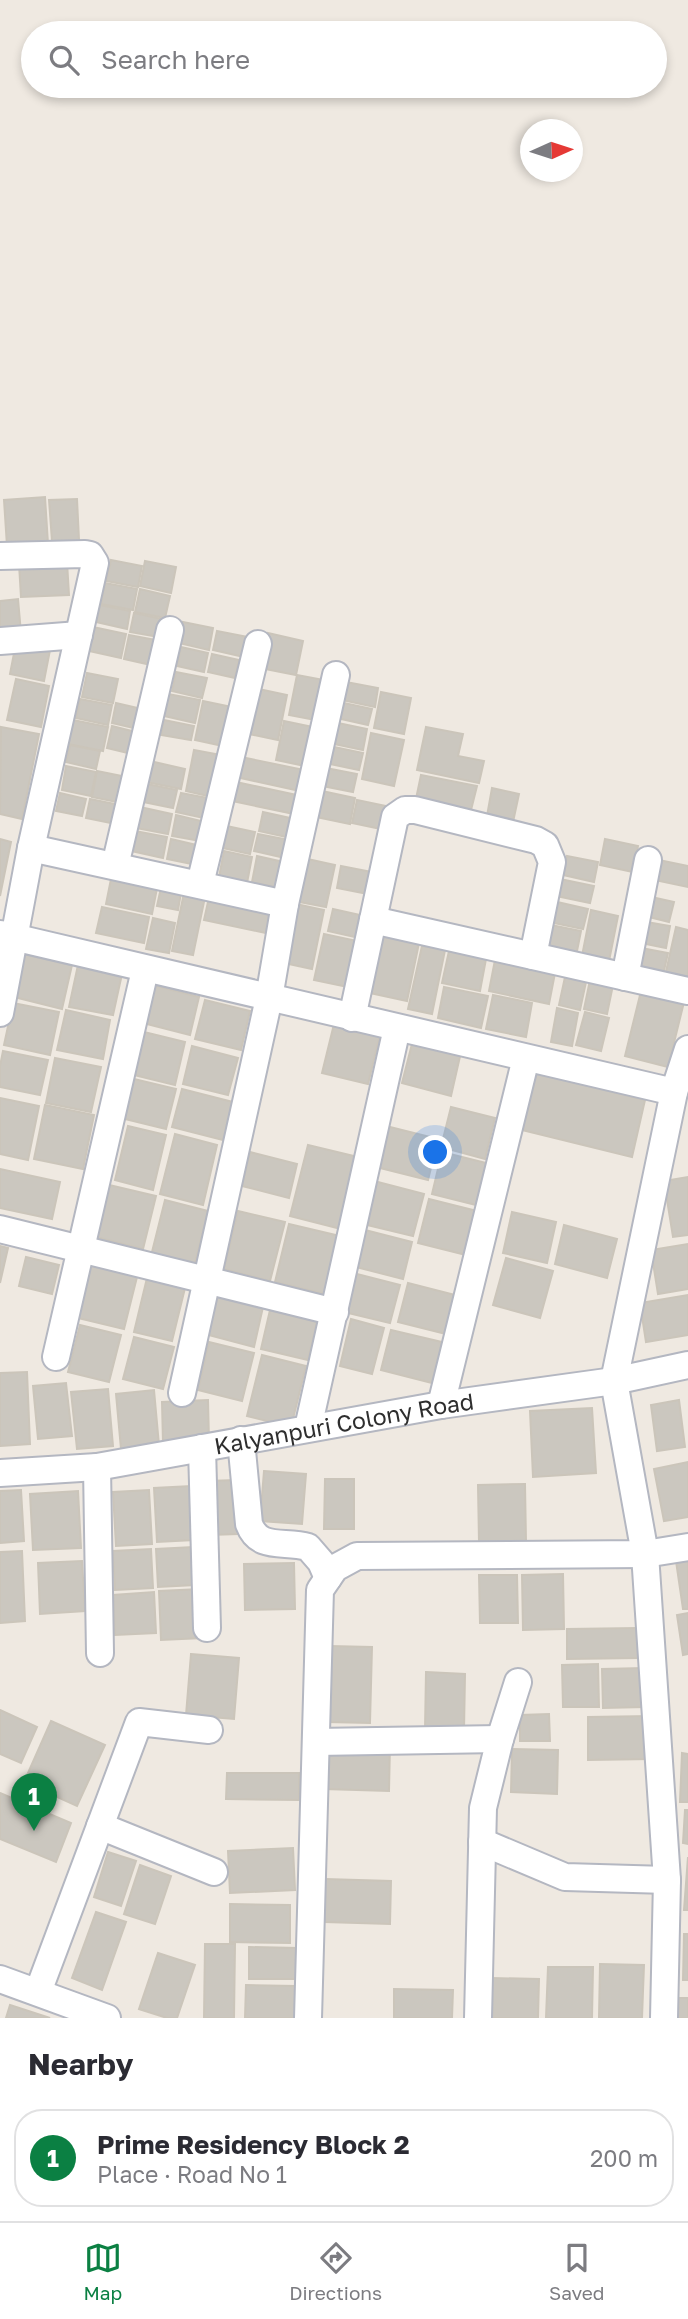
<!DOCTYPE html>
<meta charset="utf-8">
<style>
:root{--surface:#fff;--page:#f7f7f7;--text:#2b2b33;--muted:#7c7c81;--line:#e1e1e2;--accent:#0b8043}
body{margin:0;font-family:"Golos Text",sans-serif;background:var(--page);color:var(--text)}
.compass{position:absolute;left:520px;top:119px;width:63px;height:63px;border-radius:50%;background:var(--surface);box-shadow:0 4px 10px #0003;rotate:87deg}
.you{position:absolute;left:436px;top:1153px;width:24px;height:24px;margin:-18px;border:5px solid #fff;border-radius:50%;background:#1a73e8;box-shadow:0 0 0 10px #1a73e833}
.badge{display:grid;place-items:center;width:46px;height:46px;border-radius:50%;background:var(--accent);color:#fff;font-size:23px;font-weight:700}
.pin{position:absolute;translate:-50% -58px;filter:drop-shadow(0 2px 4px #0008)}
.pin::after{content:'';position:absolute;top:37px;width:24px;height:21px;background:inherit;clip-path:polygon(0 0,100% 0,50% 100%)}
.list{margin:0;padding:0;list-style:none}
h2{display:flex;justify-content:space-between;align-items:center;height:91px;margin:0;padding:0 28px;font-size:30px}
h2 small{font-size:23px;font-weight:400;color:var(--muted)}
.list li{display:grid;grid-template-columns:46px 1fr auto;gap:21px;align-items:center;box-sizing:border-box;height:98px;margin:0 14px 14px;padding:0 14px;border:2px solid var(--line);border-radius:28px}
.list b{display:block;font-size:26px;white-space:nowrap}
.list p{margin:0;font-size:23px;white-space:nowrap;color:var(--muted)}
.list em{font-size:23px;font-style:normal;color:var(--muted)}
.icon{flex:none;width:38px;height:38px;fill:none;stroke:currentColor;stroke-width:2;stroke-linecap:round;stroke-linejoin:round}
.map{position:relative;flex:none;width:688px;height:2018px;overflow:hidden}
.search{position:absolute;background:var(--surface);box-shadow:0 4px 10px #0003;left:21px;right:21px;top:21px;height:77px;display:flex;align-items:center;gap:18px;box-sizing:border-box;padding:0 24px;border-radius:38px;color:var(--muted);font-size:26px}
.sheet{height:203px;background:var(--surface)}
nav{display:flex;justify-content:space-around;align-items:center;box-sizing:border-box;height:98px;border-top:2px solid var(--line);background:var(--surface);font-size:19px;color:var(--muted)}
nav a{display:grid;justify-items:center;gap:4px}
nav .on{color:var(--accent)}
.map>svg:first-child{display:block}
.building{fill:#cbc7bf;stroke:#cbc5ba;stroke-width:2}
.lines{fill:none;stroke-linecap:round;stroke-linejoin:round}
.street-casing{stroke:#b4b7c1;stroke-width:30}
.street{stroke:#fff;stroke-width:26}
.labels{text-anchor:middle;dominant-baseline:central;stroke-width:5;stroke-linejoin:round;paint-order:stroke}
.street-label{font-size:23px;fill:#2e2e2e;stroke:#fff}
</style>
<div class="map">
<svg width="688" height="2018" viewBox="0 0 688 2018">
<rect width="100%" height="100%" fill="#efe9e1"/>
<g class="building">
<polygon points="45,497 48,544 7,546 4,500"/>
<polygon points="77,499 79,540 52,541 49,500"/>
<polygon points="111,560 142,566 138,587 106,581"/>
<polygon points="145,561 176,567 171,593 140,586"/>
<polygon points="67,562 69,595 21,597 19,564"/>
<polygon points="105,583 137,589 133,610 101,604"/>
<polygon points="140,589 170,596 165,618 135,612"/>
<polygon points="18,599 21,633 0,629 0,601"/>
<polygon points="100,605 130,611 127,629 96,622"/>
<polygon points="134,613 162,619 159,637 130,632"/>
<polygon points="183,622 213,628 209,650 179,643"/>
<polygon points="93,627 126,634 121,658 89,651"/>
<polygon points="217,631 248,637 244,657 213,650"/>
<polygon points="268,633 303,641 296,675 260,668"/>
<polygon points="129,635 156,640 151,665 124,659"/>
<polygon points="16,643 50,650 44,681 10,674"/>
<polygon points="181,647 208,653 204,672 177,666"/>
<polygon points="212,654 239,660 235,678 208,672"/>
<polygon points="176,672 207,678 202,698 172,691"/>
<polygon points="87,673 118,679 113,703 82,697"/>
<polygon points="297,675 329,681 321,721 289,715"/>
<polygon points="16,679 49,686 41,727 7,720"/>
<polygon points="346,682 378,688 375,707 342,700"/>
<polygon points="254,688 287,695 278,740 244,733"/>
<polygon points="381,692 411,698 404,734 374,728"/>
<polygon points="168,694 200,700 195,723 164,716"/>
<polygon points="80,699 112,705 108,725 76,718"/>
<polygon points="203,701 232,707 223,746 195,740"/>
<polygon points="116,703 142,709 138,729 112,723"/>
<polygon points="344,703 372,709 368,725 341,719"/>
<polygon points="73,720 108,727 103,751 68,744"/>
<polygon points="164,720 194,726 191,740 161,735"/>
<polygon points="284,721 313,727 305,766 276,760"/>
<polygon points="338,723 367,729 363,750 334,744"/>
<polygon points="112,726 136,732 132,754 107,748"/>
<polygon points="1,727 39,734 22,819 0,814"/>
<polygon points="426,727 463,734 458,756 484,761 479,783 417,770"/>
<polygon points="371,733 404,740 394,786 362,779"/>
<polygon points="70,745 100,751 96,769 66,762"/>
<polygon points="334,747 363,753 359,770 330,764"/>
<polygon points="194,750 221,755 212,797 186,791"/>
<polygon points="241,757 304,770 300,791 236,777"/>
<polygon points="150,761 185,769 181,789 146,782"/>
<polygon points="66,766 96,772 91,796 62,790"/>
<polygon points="326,768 357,774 353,792 322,786"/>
<polygon points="97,771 127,777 122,803 92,797"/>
<polygon points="421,775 477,786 471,810 416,799"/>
<polygon points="236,782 297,795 294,814 232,801"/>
<polygon points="147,784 177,790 173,808 143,802"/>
<polygon points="492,788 519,794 513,822 487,816"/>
<polygon points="322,791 355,798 350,824 316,817"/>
<polygon points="60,793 86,799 82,816 56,811"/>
<polygon points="181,793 208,798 204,818 176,812"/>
<polygon points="90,799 120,805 116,824 86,818"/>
<polygon points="357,800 386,806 381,829 352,823"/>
<polygon points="140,807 172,814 168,834 136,828"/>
<polygon points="263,812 295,819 291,838 259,831"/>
<polygon points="176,815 205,822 201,841 172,836"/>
<polygon points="222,825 255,832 250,854 218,847"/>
<polygon points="135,831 167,837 163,858 131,851"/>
<polygon points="258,834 289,840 285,858 254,851"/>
<polygon points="0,839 11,842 0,896"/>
<polygon points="171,839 201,846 197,865 167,859"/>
<polygon points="605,839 638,846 633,872 600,865"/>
<polygon points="224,851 252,857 247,883 219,877"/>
<polygon points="257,856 284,862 279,888 252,882"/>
<polygon points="567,856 598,862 594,882 563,875"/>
<polygon points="303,858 335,865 326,907 294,901"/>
<polygon points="654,859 688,866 688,887 650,879"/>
<polygon points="341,866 372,872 368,894 337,888"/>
<polygon points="112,874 158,883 152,914 106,904"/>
<polygon points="560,879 594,886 590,903 556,896"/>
<polygon points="162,883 182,887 178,910 157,906"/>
<polygon points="185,888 206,892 193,955 172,951"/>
<polygon points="210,893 272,905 266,933 204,920"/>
<polygon points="647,896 674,902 669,922 641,915"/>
<polygon points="553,901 588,909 583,929 549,922"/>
<polygon points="296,904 324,910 312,969 284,963"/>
<polygon points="102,907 149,917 144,943 96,933"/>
<polygon points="333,909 360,915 355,937 328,931"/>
<polygon points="591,910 618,916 609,961 582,956"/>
<polygon points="153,918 175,923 169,953 146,949"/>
<polygon points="641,921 670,926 666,948 636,942"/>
<polygon points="551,925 581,931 576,956 546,950"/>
<polygon points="676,927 688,930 688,982 665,976"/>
<polygon points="324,934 357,941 348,987 314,980"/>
<polygon points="377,934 419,943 407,1001 365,992"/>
<polygon points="422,946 445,950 432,1014 408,1009"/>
<polygon points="636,947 668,953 663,975 630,968"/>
<polygon points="449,951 486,959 480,991 442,983"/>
<polygon points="25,954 72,965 62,1009 14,997"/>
<polygon points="495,960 555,973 549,1004 489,991"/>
<polygon points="78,965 122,974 113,1015 69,1007"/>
<polygon points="565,977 586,982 580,1010 559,1005"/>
<polygon points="590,980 613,985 607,1014 584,1009"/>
<polygon points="153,985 199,997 190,1035 143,1023"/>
<polygon points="444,987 488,996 481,1028 438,1018"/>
<polygon points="642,987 685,998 668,1067 625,1056"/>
<polygon points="493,995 532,1003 526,1037 486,1029"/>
<polygon points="205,1000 250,1011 241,1050 195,1039"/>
<polygon points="13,1003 59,1012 50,1055 4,1045"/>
<polygon points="557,1008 578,1013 572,1046 551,1042"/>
<polygon points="66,1010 110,1020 103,1059 57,1050"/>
<polygon points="585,1012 609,1018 601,1051 576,1045"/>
<polygon points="335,1020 381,1031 368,1084 322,1073"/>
<polygon points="144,1032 185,1042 175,1085 134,1075"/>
<polygon points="413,1040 461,1052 451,1096 402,1083"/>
<polygon points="192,1046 238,1058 228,1095 183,1084"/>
<polygon points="3,1051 48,1060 40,1095 0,1087 0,1066"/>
<polygon points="55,1058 101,1067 91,1112 46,1103"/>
<polygon points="536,1073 645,1100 632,1157 522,1130"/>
<polygon points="134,1079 176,1089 166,1129 125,1119"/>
<polygon points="182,1089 233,1102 223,1140 172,1127"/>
<polygon points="0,1098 39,1106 28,1160 0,1154"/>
<polygon points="45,1105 94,1115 83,1169 34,1159"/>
<polygon points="451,1107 495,1118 485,1159 441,1147"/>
<polygon points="128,1126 166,1135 153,1190 115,1180"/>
<polygon points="386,1126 438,1139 428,1180 376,1167"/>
<polygon points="175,1134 217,1145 203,1205 160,1194"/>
<polygon points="308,1145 358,1157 341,1229 290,1216"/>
<polygon points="250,1152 297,1164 289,1198 242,1186"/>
<polygon points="442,1152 486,1163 476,1205 432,1194"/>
<polygon points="0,1169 60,1182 52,1219 0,1208"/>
<polygon points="688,1177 688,1235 673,1237 664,1181"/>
<polygon points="374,1181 424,1194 413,1236 363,1224"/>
<polygon points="105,1184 156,1196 143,1249 92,1236"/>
<polygon points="429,1199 477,1211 466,1255 418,1243"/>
<polygon points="165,1200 208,1211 194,1267 151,1256"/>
<polygon points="238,1211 285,1222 270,1281 224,1269"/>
<polygon points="512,1212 556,1222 547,1263 503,1253"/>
<polygon points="289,1224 340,1236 325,1294 275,1282"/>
<polygon points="564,1225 617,1239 607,1278 555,1264"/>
<polygon points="365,1230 412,1242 403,1279 356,1267"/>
<polygon points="688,1244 688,1289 658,1294 651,1250"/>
<polygon points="0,1246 8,1248 0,1283"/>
<polygon points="26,1257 59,1265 52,1294 19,1286"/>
<polygon points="506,1258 553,1271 540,1318 493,1305"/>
<polygon points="91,1265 137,1277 124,1329 78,1318"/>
<polygon points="353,1273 400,1285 390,1323 344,1312"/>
<polygon points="147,1278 185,1288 172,1341 134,1332"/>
<polygon points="408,1283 455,1295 446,1334 398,1322"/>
<polygon points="215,1295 263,1307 254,1347 205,1334"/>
<polygon points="688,1295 688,1335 646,1342 640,1303"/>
<polygon points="270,1310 317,1322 308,1360 261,1349"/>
<polygon points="351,1319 384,1328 372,1374 340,1366"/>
<polygon points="80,1325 121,1335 109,1382 68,1372"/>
<polygon points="391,1330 442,1342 432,1383 381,1370"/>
<polygon points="134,1337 174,1347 163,1389 123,1379"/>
<polygon points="209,1342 254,1353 242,1401 198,1390"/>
<polygon points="262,1355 306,1366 291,1427 247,1416"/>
<polygon points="27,1372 30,1444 0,1446 0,1373"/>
<polygon points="66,1383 72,1436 38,1439 33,1386"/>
<polygon points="108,1389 113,1446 77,1449 71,1392"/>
<polygon points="154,1390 159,1445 121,1449 116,1394"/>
<polygon points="208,1400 209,1441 163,1443 162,1402"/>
<polygon points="679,1400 685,1447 657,1451 651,1405"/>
<polygon points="592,1408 596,1473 533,1477 530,1411"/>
<polygon points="688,1462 688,1517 664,1521 654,1469"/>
<polygon points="264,1471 306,1474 302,1524 260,1521"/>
<polygon points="325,1479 354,1479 354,1529 324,1529"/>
<polygon points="236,1480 238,1534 210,1535 208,1481"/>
<polygon points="525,1484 526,1542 479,1542 478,1485"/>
<polygon points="191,1486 194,1540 157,1542 154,1488"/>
<polygon points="21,1490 24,1541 0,1543 0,1491"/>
<polygon points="149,1490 152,1544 116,1546 113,1492"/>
<polygon points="78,1491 81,1548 33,1550 30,1494"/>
<polygon points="193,1547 195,1585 158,1587 156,1549"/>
<polygon points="151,1549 153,1588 115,1590 113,1551"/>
<polygon points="22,1551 25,1621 0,1623 0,1552"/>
<polygon points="688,1559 688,1609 683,1609 676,1561"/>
<polygon points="82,1561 85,1611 40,1614 38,1563"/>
<polygon points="294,1563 295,1609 245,1610 244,1564"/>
<polygon points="563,1574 564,1629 523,1630 522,1575"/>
<polygon points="479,1575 517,1575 518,1623 480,1623"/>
<polygon points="200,1589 203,1638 161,1640 159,1591"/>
<polygon points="154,1592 156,1633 115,1635 113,1595"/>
<polygon points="688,1613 688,1654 683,1655 677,1615"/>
<polygon points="638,1628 638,1658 567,1659 567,1629"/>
<polygon points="329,1646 372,1647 370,1723 327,1722"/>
<polygon points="191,1654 239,1658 234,1719 186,1715"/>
<polygon points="598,1664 599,1707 563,1707 562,1665"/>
<polygon points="644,1668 645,1707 603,1708 602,1669"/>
<polygon points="426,1672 465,1674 464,1731 425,1730"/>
<polygon points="0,1710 37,1727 21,1763 0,1754"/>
<polygon points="549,1714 550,1741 520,1741 520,1715"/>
<polygon points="651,1716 652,1759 588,1760 588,1717"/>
<polygon points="51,1721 105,1745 77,1806 24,1782"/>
<polygon points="325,1742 390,1744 389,1791 324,1789"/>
<polygon points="512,1749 558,1750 557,1794 511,1792"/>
<polygon points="682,1753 688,1754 688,1802 680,1802"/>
<polygon points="227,1773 299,1773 299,1800 226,1799"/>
<polygon points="0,1793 71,1823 56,1862 0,1839"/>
<polygon points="685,1810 688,1810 688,1844 683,1843"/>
<polygon points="293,1848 295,1890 230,1893 228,1851"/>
<polygon points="108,1852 136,1861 121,1906 94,1897"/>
<polygon points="688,1857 688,1910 684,1910"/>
<polygon points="140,1865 171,1876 155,1924 124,1914"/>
<polygon points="325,1879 391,1881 390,1924 325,1922"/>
<polygon points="230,1904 290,1905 290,1943 230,1942"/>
<polygon points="96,1912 126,1922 102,1990 72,1978"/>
<polygon points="684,1934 688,1934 688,1980 683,1980"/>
<polygon points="205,1944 235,1944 234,2018 204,2018"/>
<polygon points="249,1947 298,1948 298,1979 249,1979"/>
<polygon points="158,1953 195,1965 177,2018 167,2018 139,2009"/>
<polygon points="600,1964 644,1965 642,2018 599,2018"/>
<polygon points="548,1967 593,1967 592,2018 546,2018"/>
<polygon points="491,1978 539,1979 538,2018 490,2018"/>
<polygon points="246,1985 295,1986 295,2018 245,2018"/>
<polygon points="394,1989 453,1990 452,2018 394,2018"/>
<polygon points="678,1998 688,1998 688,2018 677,2018"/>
<polygon points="10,2005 50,2018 6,2018"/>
</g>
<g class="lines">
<defs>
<g id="street">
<polyline points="0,556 85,554 90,555 95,563 31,848 0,1013"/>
<polyline points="0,641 79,635"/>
<polyline points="31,848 285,904"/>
<polyline points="115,866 170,630"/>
<polyline points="200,884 258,644"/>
<polyline points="373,920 688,991"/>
<polyline points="0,934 674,1092"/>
<polyline points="625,977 648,860"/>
<polyline points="352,1018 395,817 405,810 415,810 536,840 545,845 552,862 533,956"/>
<polyline points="0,1229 335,1312"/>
<polyline points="56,1357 145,970"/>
<polyline points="182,1393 269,998 285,904 336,675"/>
<polyline points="441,1405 526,1058"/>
<polyline points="308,1428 397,1028"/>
<path d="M241,1440L249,1524C259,1551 284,1540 308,1547L321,1562L328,1578"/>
<polyline points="202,1448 207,1628"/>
<polyline points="97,1467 100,1653"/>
<path id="s1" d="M0,1473L97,1467L441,1405L614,1381L688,1365"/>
<polyline points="316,1742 500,1739"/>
<polyline points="100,1826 214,1872"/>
<polyline points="482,1842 565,1877 667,1880"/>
<polyline points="0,1979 107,2018"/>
<polyline points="38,1992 139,1722 209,1730"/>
<polyline points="308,2018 320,1590 335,1568 357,1556 645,1554 688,1547"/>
<polyline points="478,2018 483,1808 500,1739 518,1682"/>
<polyline points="664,2018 667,1880 645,1554 614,1381 674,1092 688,1049"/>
</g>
</defs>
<use href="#street" class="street-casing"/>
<use href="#street" class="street"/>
</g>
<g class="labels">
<g class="street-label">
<text stroke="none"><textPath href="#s1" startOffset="348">Kalyanpuri Colony Road</textPath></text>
</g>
</g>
</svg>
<svg class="compass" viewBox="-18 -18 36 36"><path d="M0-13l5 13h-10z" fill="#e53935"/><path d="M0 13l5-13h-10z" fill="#7c7c81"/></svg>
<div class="you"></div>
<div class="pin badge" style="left:34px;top:1831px">1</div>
<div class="search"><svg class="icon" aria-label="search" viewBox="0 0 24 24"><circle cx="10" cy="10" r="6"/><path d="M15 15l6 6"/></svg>Search here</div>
</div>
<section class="sheet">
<h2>Nearby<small></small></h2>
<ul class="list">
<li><span class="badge">1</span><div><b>Prime Residency Block 2</b><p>Place · Road No 1</p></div><em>200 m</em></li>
</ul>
</section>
<nav>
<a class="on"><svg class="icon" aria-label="map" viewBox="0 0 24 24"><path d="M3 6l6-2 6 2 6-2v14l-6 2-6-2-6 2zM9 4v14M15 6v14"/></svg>Map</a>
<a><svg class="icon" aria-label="directions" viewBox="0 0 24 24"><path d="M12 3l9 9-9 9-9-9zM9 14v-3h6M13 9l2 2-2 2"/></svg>Directions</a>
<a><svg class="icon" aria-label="saved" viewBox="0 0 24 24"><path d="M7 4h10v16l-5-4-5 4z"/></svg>Saved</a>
</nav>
